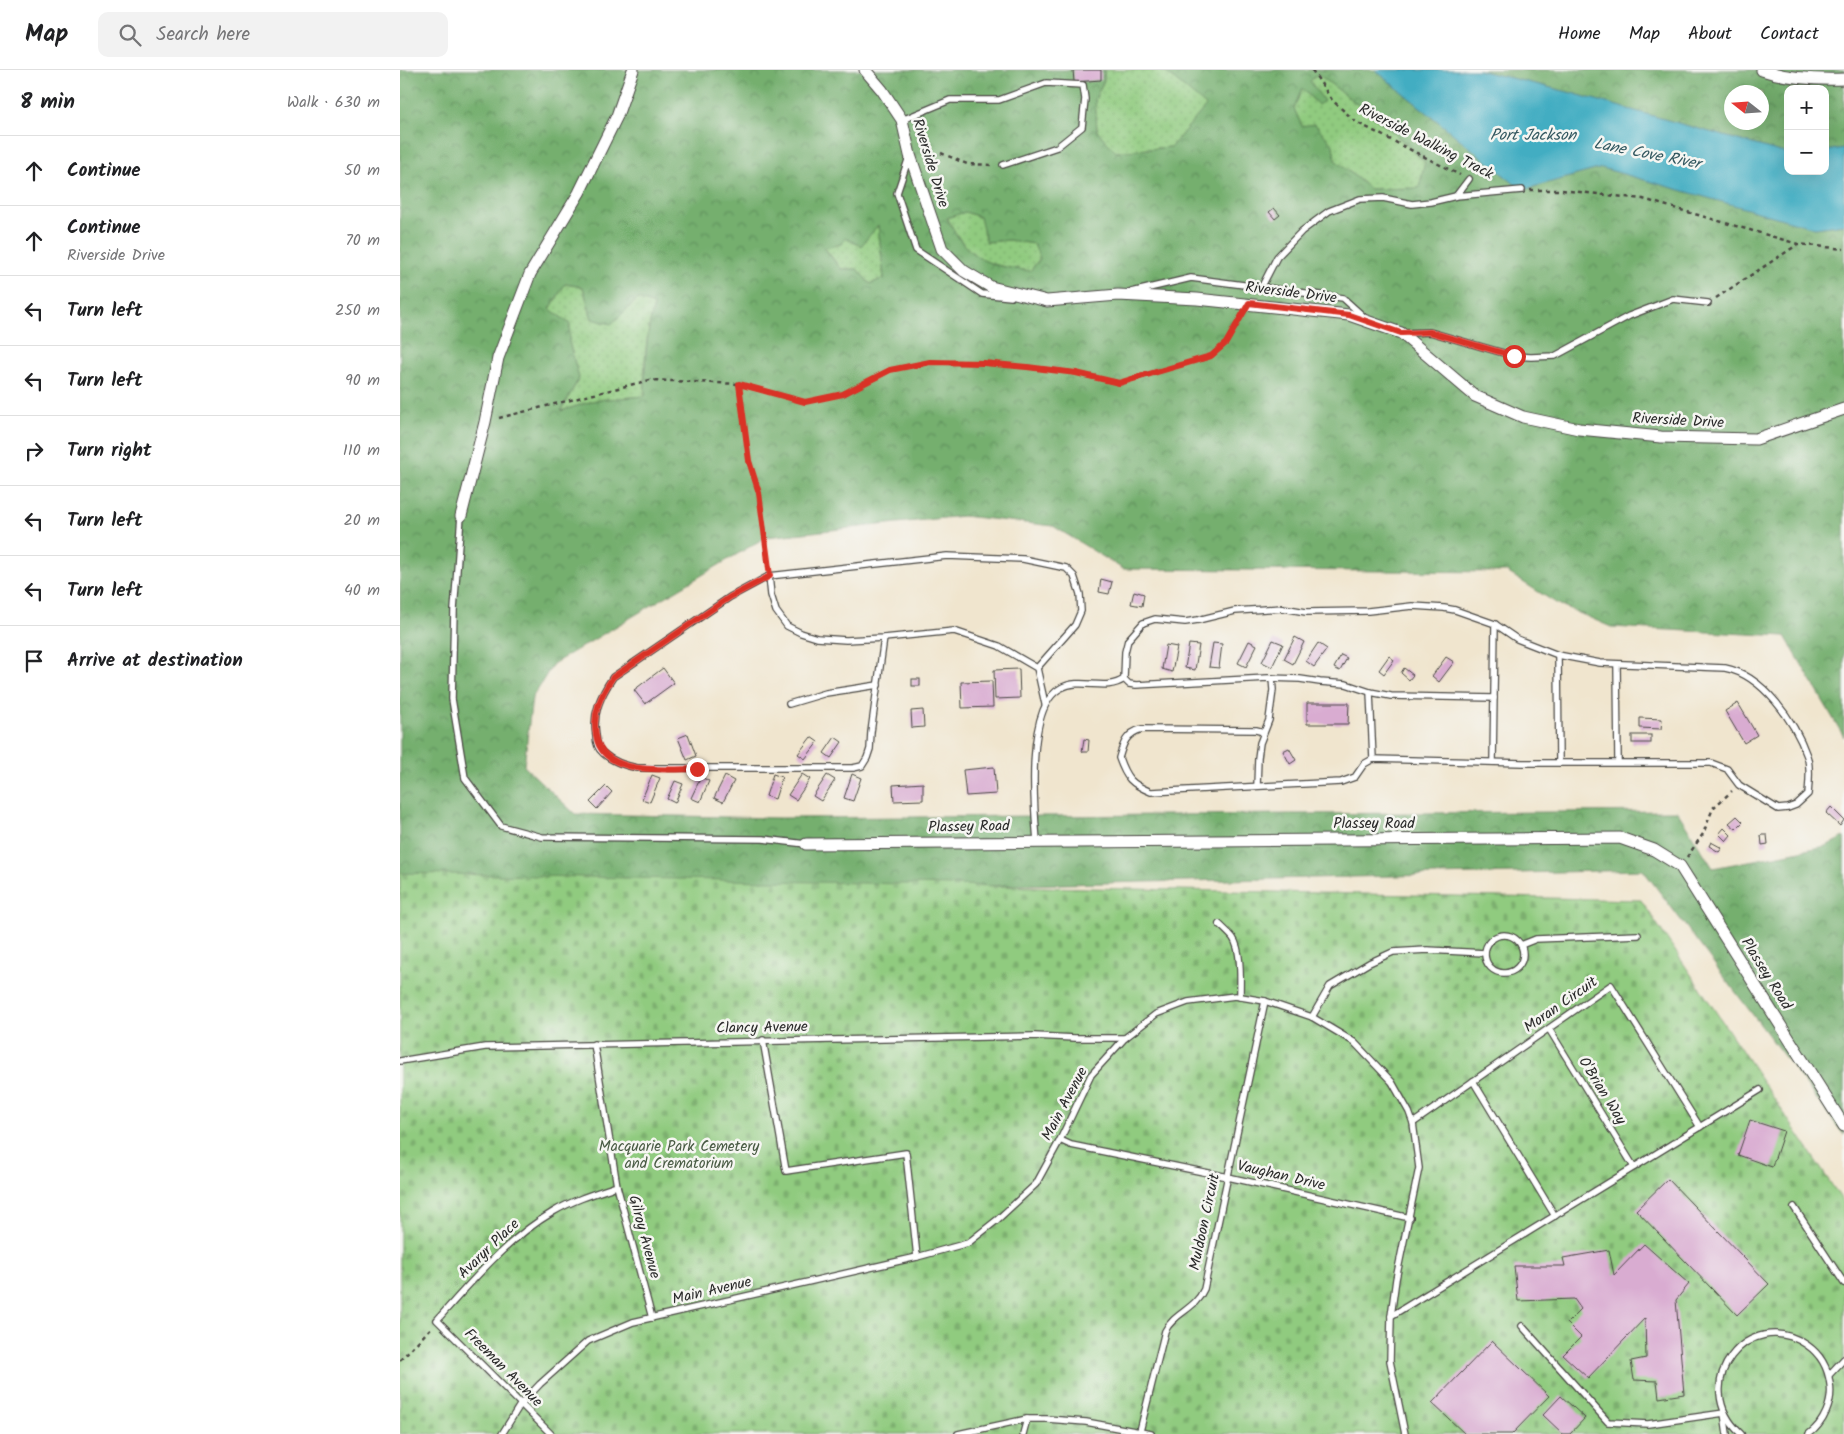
<!DOCTYPE html>
<meta charset="utf-8">
<style>
:root{--surface:#fff;--page:#f2f2f2;--text:#202124;--muted:#757577;--line:#e0e0e0}
body{margin:0;font-family:Kalam,sans-serif;background:var(--page);color:var(--text)}
.controls{position:absolute;right:15px;top:15px;display:grid;overflow:hidden;border-radius:10px;box-shadow:0 5px 20px #0002}
.controls button{width:45px;height:45px;display:grid;place-items:center;padding:0;border:0;border-bottom:1px solid var(--line);background:var(--surface);color:var(--text);font:25px sans-serif}
.compass{position:absolute;left:1324px;top:15px;width:45px;height:45px;border-radius:50%;background:var(--surface);box-shadow:0 5px 20px #0002;rotate:287deg}
.stop{position:absolute;width:15px;height:15px;margin:-11px;border:4px solid #d93025;border-radius:50%;background:#fff}
.stop.end{background:#d93025;border-color:#fff;box-shadow:0 1px 5px #0008}
.list{margin:0;padding:0;list-style:none}
h2{display:flex;justify-content:space-between;align-items:center;height:65px;margin:0;padding:0 20px;font-size:21px}
h2 small{font-size:16px;font-weight:400;color:var(--muted)}
.list li{display:grid;grid-template-columns:32px 1fr auto;gap:15px;align-items:center;box-sizing:border-box;height:70px;padding:0 20px;border-top:1px solid var(--line)}
.list b{display:block;font-size:19px;white-space:nowrap}
.list p{margin:0;font-size:16px;white-space:nowrap;color:var(--muted)}
.list em{font-size:16px;font-style:normal;color:var(--muted)}
.icon{flex:none;width:28px;height:28px;fill:none;stroke:currentColor;stroke-width:2;stroke-linecap:round;stroke-linejoin:round}
.map{position:relative;flex:none;width:1444px;height:1364px;overflow:hidden}
header{display:flex;align-items:center;gap:30px;box-sizing:border-box;height:70px;padding:0 25px;background:var(--surface);border-bottom:1px solid var(--line)}
header strong{font-size:24px}
nav{display:flex;gap:28px;margin-inline-start:auto;font-size:18px}
.search{width:350px;height:45px;background:var(--page);display:flex;align-items:center;gap:12px;box-sizing:border-box;padding:0 18px;border-radius:10px;color:var(--muted);font-size:19px}
main{display:flex}
aside{flex:1;background:var(--surface)}
.map>svg:first-child{display:block}
.grass{fill:url(#grass-dots);stroke:#5e7b55}
.forest{fill:url(#forest-crowns);stroke:#506d4c;fill-rule:evenodd}
.cemetery{fill:url(#cemetery-stones);stroke:#5e7b55}
.water{fill:#43adc2;stroke:#376c76}
.building{fill:#d9acd1}
.lines{fill:none;stroke-linecap:round;stroke-linejoin:round}
.lane-casing{stroke:#494743;stroke-width:8}
.street-casing{stroke:#494743;stroke-width:13}
.path{stroke:#494743;stroke-width:2.5;stroke-dasharray:4 4;stroke-linecap:butt}
.lane{stroke:#fff;stroke-width:5.5}
.street{stroke:#fff;stroke-width:11}
.route{stroke:#d93025;stroke-width:6}
.labels{text-anchor:middle;dominant-baseline:central;stroke-width:5;stroke-linejoin:round;paint-order:stroke}
.street-label{font-size:15px;fill:#2b2b2b;stroke:#f6f6f2}
.park-label{font-size:15px;fill:#495b44;stroke:#f6f6f2}
.water-label{font-size:16px;font-style:italic;fill:#335860;stroke:#f6f6f2}
</style>
<header>
<strong>Map</strong>
<div class="search"><svg class="icon" aria-label="search" viewBox="0 0 24 24"><circle cx="10" cy="10" r="6"/><path d="M15 15l6 6"/></svg>Search here</div>
<nav><a>Home</a><a>Map</a><a>About</a><a>Contact</a></nav>
</header>
<main>
<aside>
<h2>8 min<small>Walk · 630 m</small></h2>
<ul class="list">
<li><svg class="icon" aria-label="ahead" viewBox="0 0 24 24"><path d="M12 20V5M6 11l6-6 6 6"/></svg><div><b>Continue</b></div><em>50 m</em></li>
<li><svg class="icon" aria-label="ahead" viewBox="0 0 24 24"><path d="M12 20V5M6 11l6-6 6 6"/></svg><div><b>Continue</b><p>Riverside Drive</p></div><em>70 m</em></li>
<li><svg class="icon" aria-label="left" viewBox="0 0 24 24"><path d="M17 20v-9H6M10 6l-5 5 5 5"/></svg><div><b>Turn left</b></div><em>250 m</em></li>
<li><svg class="icon" aria-label="left" viewBox="0 0 24 24"><path d="M17 20v-9H6M10 6l-5 5 5 5"/></svg><div><b>Turn left</b></div><em>90 m</em></li>
<li><svg class="icon" aria-label="right" viewBox="0 0 24 24"><path d="M7 20v-9h11M14 6l5 5-5 5"/></svg><div><b>Turn right</b></div><em>110 m</em></li>
<li><svg class="icon" aria-label="left" viewBox="0 0 24 24"><path d="M17 20v-9H6M10 6l-5 5 5 5"/></svg><div><b>Turn left</b></div><em>20 m</em></li>
<li><svg class="icon" aria-label="left" viewBox="0 0 24 24"><path d="M17 20v-9H6M10 6l-5 5 5 5"/></svg><div><b>Turn left</b></div><em>40 m</em></li>
<li><svg class="icon" aria-label="arrive" viewBox="0 0 24 24"><path d="M6 21V4h12l-3 4 3 4H6"/></svg><div><b>Arrive at destination</b></div></li>
</ul>
</aside>
<div class="map">
<svg width="1444" height="1364" viewBox="0 0 1444 1364">
<defs>
<pattern id="grass-dots" width="8" height="8" patternUnits="userSpaceOnUse" patternTransform="scale(1.25)"><rect width="8" height="8" fill="#90cb7f"/><path d="M2 2h.1M6 6h.1" fill="none" stroke="#7cae6e" stroke-width="1.8" stroke-linecap="round"/></pattern>
<pattern id="forest-crowns" width="20" height="18" patternUnits="userSpaceOnUse" patternTransform="scale(1.25)"><rect width="20" height="18" fill="#74af6e"/><path d="M2 6a3 3 0 1 1 6 0M12 15a3 3 0 1 1 6 0" fill="none" stroke="#5f8f5b"/></pattern>
<pattern id="cemetery-stones" width="16" height="16" patternUnits="userSpaceOnUse" patternTransform="scale(1.25)"><rect width="16" height="16" fill="#90cb7f"/><path d="M2 7V4a2 2 0 0 1 4 0v3zM10 15v-3a2 2 0 0 1 4 0v3z" fill="#7cae6e"/></pattern>
</defs>
<rect width="100%" height="100%" fill="#f6f6f2"/>
<filter id="ink" filterUnits="userSpaceOnUse"><feTurbulence type="fractalNoise" baseFrequency=".02" numOctaves="2"/><feDisplacementMap in="SourceGraphic" scale="10" xChannelSelector="R" yChannelSelector="G"/><feConvolveMatrix kernelMatrix="1 2 1 2 8 2 1 2 1" color-interpolation-filters="sRGB"/></filter>
<filter id="wash" filterUnits="userSpaceOnUse"><feTurbulence type="fractalNoise" baseFrequency=".0096" numOctaves="4" result="noise"/><feDisplacementMap in="SourceGraphic" scale="20" xChannelSelector="R" yChannelSelector="G"/><feGaussianBlur stdDeviation="1.12" result="paint"/><feColorMatrix in="noise" values="0 0 0 0 0 0 0 0 0 0 0 0 0 0 0 0 0 1.4 0 .05"/><feComposite in="paint" operator="in"/></filter>
<g filter="url(#wash)">
<rect width="100%" height="100%" fill="#f0e5ce"/>
<g class="grass">
<polygon points="704,0 763,0 807,36 771,77 715,82 697,61 695,29 704,10"/>
<polygon points="918,4 992,61 1025,92 1019,119 970,119 935,90 933,75 902,56 894,39 902,18 918,35 910,11"/>
<path d="M565,142L580,147L586,172L609,170L634,174L640,188L630,201C585,195 568,190 547,147Z"/>
<polygon points="478,154 484,208 470,214 457,199 441,199 424,177 442,174 445,167"/>
<path d="M165,214L183,217L192,249L238,229L254,235C246,267 243,294 245,326L196,330L161,341L179,308L169,272L170,254L150,239Z"/>
</g>
<g class="forest">
<path d="M0,0H704V10L695,29L697,61L716,82L771,77L806,36L763,0H975L1122,120L1202,98L1415,158L1444,154V667L1385,566L1211,557L1156,533L1107,502L723,499L653,456L563,446L366,467L153,594L132,628L124,696L175,744L381,748L1277,741L1313,798L1426,776L1444,767V1065L1243,800L0,830ZM918,4L992,61L1025,92L1019,118L970,119L935,90L933,75L915,54L902,56L894,39L902,18L918,35L924,31L910,11ZM565,142L580,147L586,172L609,170L634,174L640,189L630,201C585,195 568,190 547,148ZM478,155L484,208L470,214L457,199H441L424,178L442,174L445,168L461,176ZM165,214L183,217L192,249L211,254L238,229L254,235C246,266 244,295 245,326L196,330L161,341L179,308L169,272L170,254L150,239Z"/>
<path d="M1078,0H1444V78L1425,81V19H1388V84L1168,22ZM1332,22H1362V52H1332Z"/>
</g>
<polygon class="cemetery" points="0,803 1241,830 1444,1133 1444,1364 0,1364"/>
<polygon class="water" points="975,0 1078,0 1168,22 1388,84 1388,101 1425,101 1425,81 1444,78 1444,154 1415,158 1202,98 1122,120"/>
<g id="blocks">
<g class="building">
<polygon points="673,0 701,0 701,10 674,12"/>
<polygon points="874,138 880,145 875,149 869,142"/>
<polygon points="701,509 712,512 709,524 699,522"/>
<polygon points="734,521 744,524 742,536 731,534"/>
<polygon points="895,567 904,572 893,594 884,589"/>
<polygon points="873,570 883,574 872,597 862,592"/>
<polygon points="849,571 857,575 846,597 838,593"/>
<polygon points="813,573 822,574 819,598 809,597"/>
<polygon points="918,573 927,579 914,597 906,591"/>
<polygon points="789,574 799,575 795,600 785,598"/>
<polygon points="766,575 777,577 772,602 762,599"/>
<polygon points="941,585 947,588 940,601 934,598"/>
<polygon points="989,586 994,590 984,604 979,600"/>
<polygon points="1046,587 1054,592 1039,612 1032,606"/>
<polygon points="263,598 274,613 245,634 234,620"/>
<polygon points="1004,598 1013,605 1009,610 1001,603"/>
<polygon points="619,599 620,628 595,629 594,600"/>
<rect x="512" y="609" width="8" height="7"/>
<polygon points="592,611 593,637 562,638 561,612"/>
<polygon points="907,633 949,633 948,654 907,654"/>
<polygon points="1338,633 1357,665 1344,673 1325,641"/>
<polygon points="523,640 524,657 512,658 511,641"/>
<polygon points="1240,648 1262,649 1261,659 1240,658"/>
<polygon points="288,664 296,686 287,690 278,668"/>
<rect x="1232" y="665" width="19" height="8"/>
<polygon points="411,667 418,672 405,689 398,684"/>
<polygon points="435,667 442,672 431,688 424,683"/>
<polygon points="684,669 689,670 688,682 682,682"/>
<polygon points="889,678 896,690 890,694 883,681"/>
<polygon points="594,697 596,724 566,726 563,700"/>
<polygon points="373,704 382,707 375,729 366,726"/>
<polygon points="402,704 410,709 396,730 388,725"/>
<polygon points="452,704 461,708 453,731 444,728"/>
<polygon points="252,705 260,708 250,732 242,729"/>
<polygon points="427,705 435,710 421,731 413,726"/>
<polygon points="325,706 334,711 323,732 314,728"/>
<polygon points="301,707 309,711 300,732 291,728"/>
<polygon points="275,711 283,714 275,733 267,729"/>
<polygon points="523,713 523,730 494,731 493,715"/>
<polygon points="206,716 212,722 197,739 190,732"/>
<polygon points="1431,737 1444,750 1440,756 1426,743"/>
<polygon points="1337,746 1343,752 1336,759 1329,753"/>
<polygon points="1324,758 1331,765 1326,771 1319,764"/>
<polygon points="1361,765 1367,765 1368,774 1362,775"/>
<polygon points="1311,772 1322,778 1319,782 1309,776"/>
<polygon points="1350,1050 1384,1061 1372,1097 1338,1085"/>
<polygon points="1268,1109 1369,1214 1337,1245 1236,1140"/>
<polygon points="1244,1174 1289,1214 1276,1230 1284,1324 1259,1328 1257,1311 1234,1310 1231,1291 1246,1288 1245,1248 1188,1308 1163,1285 1181,1267 1167,1253 1181,1239 1174,1229 1118,1231 1114,1196 1165,1196 1163,1188 1209,1180 1214,1205"/>
<polygon points="1092,1271 1149,1326 1112,1364 1065,1364 1032,1333"/>
<polygon points="1161,1326 1185,1348 1170,1364 1163,1364 1143,1345"/>
</g>
</g>
</g>
<g filter="url(#ink)">
<use href="#blocks" fill-opacity="0" stroke="#494743" stroke-width="1"/>
<g class="lines">
<defs>
<g id="lane">
<polyline points="502,50 550,30 599,30 646,13 683,15 685,29 682,57 657,77 603,95"/>
<polyline points="509,87 497,123 516,180 582,224 611,227"/>
<polyline points="1056,126 1122,120"/>
<polyline points="861,218 877,187 902,161 929,141 960,129 983,128 1012,134 1031,132 1056,126 1069,109"/>
<polyline points="732,222 791,208 943,228 963,246"/>
<polyline points="1004,263 1030,262 1114,286 1131,287 1155,286 1229,246 1273,229 1308,233"/>
<polyline points="61,446 54,540 52,629 65,708 101,756 142,767 363,769 406,774"/>
<path d="M369,506L330,527L213,607C201,625 192,643 196,665C196,671 198,679 203,683C213,692 224,695 237,698H453L462,696L467,688L470,679L471,662L484,568"/>
<polyline points="1158,585 1159,692"/>
<polyline points="1217,594 1218,692"/>
<polyline points="637,598 675,555 681,541 680,524 674,506 666,498 623,489 547,486 369,506 371,525 376,541 387,556 401,563 417,568 446,570 484,568 554,561 599,576 637,598 645,634"/>
<polyline points="724,609 729,614 736,615 868,608 900,609 920,612 946,614 970,622 991,626 1094,628"/>
<polyline points="970,622 973,689"/>
<polyline points="389,634 426,623 478,615"/>
<polyline points="1093,692 1095,554"/>
<polyline points="857,716 858,688 860,673 869,650 873,620 872,608"/>
<path d="M637,771C634,737 625,636 661,618C681,607 706,622 724,609L725,582L728,570L743,553L755,549L785,552L798,550L835,541L883,538L906,542L968,541L1012,536L1044,538L1055,540L1095,554L1117,569L1158,585L1200,593L1325,598C1363,605 1395,652 1407,686C1411,697 1409,713 1408,724L1396,735L1388,738L1378,739L1339,715L1327,699L1311,693H1123L973,689L964,694L955,707L941,712L751,722C731,714 726,708 719,688C723,674 726,663 742,659L856,660L864,662"/>
<path d="M819,854C823,858 829,863 833,868C842,881 840,912 840,927"/>
<circle cx="1104" cy="884" r="19"/>
<polyline points="1121,875 1136,869 1238,865"/>
<polyline points="912,947 930,916 969,893 993,882 1027,880 1085,883"/>
<polyline points="1149,959 1234,1097"/>
<polyline points="363,970 386,1101 506,1083 517,1187"/>
<polyline points="194,974 217,1116 252,1248"/>
<polyline points="0,991 85,977 634,966 675,968 725,968"/>
<polyline points="1073,1011 1155,1146"/>
<polyline points="1013,1053 1211,915 1300,1057"/>
<polyline points="660,1070 671,1075 828,1107 1010,1148"/>
<polyline points="1394,1137 1444,1213"/>
<polyline points="991,1246 1360,1020"/>
<polyline points="1122,1256 1208,1352 1248,1354 1324,1343 1327,1364"/>
<polyline points="1429,1305 1444,1289"/>
<path d="M740,1361L765,1261C775,1242 795,1240 804,1219L865,931"/>
<polyline points="102,1364 120,1335 140,1314 188,1271 233,1252 517,1187 568,1173 597,1150 636,1114 660,1070 691,1005 725,968 756,944 788,932 835,926 865,931 912,947 954,972 992,1012 1009,1042 1013,1053 1019,1098 996,1209 991,1246 990,1291 1005,1364"/>
<path d="M151,1364L37,1250C72,1211 107,1169 153,1142C173,1130 196,1123 217,1116"/>
<polyline points="558,1364 627,1349 647,1349 686,1352 751,1364"/>
<polyline points="623,1364 627,1349"/>
<path d="M1341,1364C1286,1314 1349,1235 1407,1275C1420,1284 1428,1298 1430,1314C1433,1332 1424,1353 1409,1364"/>
</g>
<g id="street">
<polyline points="465,0 482,20 502,50 510,85 542,179 564,201 591,217 647,231 718,225 797,229 949,245 1001,263 1075,326 1123,347 1179,359 1261,367 1356,369 1444,339"/>
<path d="M1362,0C1389,9 1416,10 1444,9"/>
<polyline points="61,446 85,352 98,288 130,204 179,123 217,46 233,0"/>
<polyline points="406,774 1220,768 1254,780 1280,796 1444,1056"/>
</g>
</defs>
<use href="#lane" class="lane-casing"/>
<use href="#street" class="street-casing"/>
<g class="path">
<polyline points="912,0 932,30 956,52 1060,105"/>
<polyline points="541,83 567,94 594,95"/>
<polyline points="1130,120 1161,120 1243,129 1398,174 1444,179"/>
<polyline points="1316,228 1397,175"/>
<polyline points="339,314 349,391 359,423 368,497"/>
<polyline points="99,348 250,310 339,314 405,332 443,324 490,300 531,292 584,293 627,297 676,303 719,313 811,286 826,273 842,245"/>
<polyline points="1287,787 1303,764 1313,738 1332,721"/>
<polyline points="0,1290 32,1257"/>
</g>
<use href="#lane" class="lane"/>
<use href="#street" class="street"/>
</g>
</g>
<g class="lines" filter="url(#ink)">
<path class="route" d="M297,699C266,699 202,707 196,665C192,643 201,625 213,607L330,527L370,506L359,423L349,391L339,314L405,332L443,324L490,300L530,292L584,293L627,297L676,303L719,313L811,286L826,273L849,233L949,245L1001,263L1030,262L1114,286"/>
</g>
<g class="labels">
<g class="street-label">
<text transform="translate(1026 72) rotate(27)">Riverside Walking Track</text>
<text transform="translate(530 93) rotate(73)">Riverside Drive</text>
<text transform="translate(891 223) rotate(7)">Riverside Drive</text>
<text transform="translate(1278 351) rotate(3)">Riverside Drive</text>
<text x="974" y="754">Plassey Road</text>
<text transform="translate(569 757) rotate(-1)">Plassey Road</text>
<text transform="translate(1366 904) rotate(58)">Plassey Road</text>
<text transform="translate(1161 935) rotate(-35)">Moran Circuit</text>
<text transform="translate(362 958) rotate(-1)">Clancy Avenue</text>
<text transform="translate(1202 1021) rotate(58)">O'Brian Way</text>
<text transform="translate(665 1034) rotate(-62)">Main Avenue</text>
<text transform="translate(881 1106) rotate(13)">Vaughan Drive</text>
<text transform="translate(805 1152) rotate(-78)">Muldoon Circuit</text>
<text transform="translate(244 1167) rotate(75)">Gilroy Avenue</text>
<text transform="translate(89 1179) rotate(-44)">Avaryr Place</text>
<text transform="translate(312 1221) rotate(-13)">Main Avenue</text>
<text transform="translate(103 1298) rotate(45)">Freeman Avenue</text>
</g>
<g class="park-label">
<text x="279" y="1077">Macquarie Park Cemetery<tspan x="279" dy="17">and Crematorium</tspan></text>
</g>
<g class="water-label">
<text x="1133" y="65">Port Jackson</text>
<text transform="translate(1247 84) rotate(11)">Lane Cove River</text>
</g>
</g>
</svg>
<div class="controls">
<button>+</button>
<button>−</button>
</div>
<svg class="compass" viewBox="-18 -18 36 36"><path d="M0-13l5 13h-10z" fill="#e53935"/><path d="M0 13l5-13h-10z" fill="#757577"/></svg>
<div class="stop" style="left:1114px;top:286px"></div>
<div class="stop end" style="left:297px;top:699px"></div>
</div>
</main>
